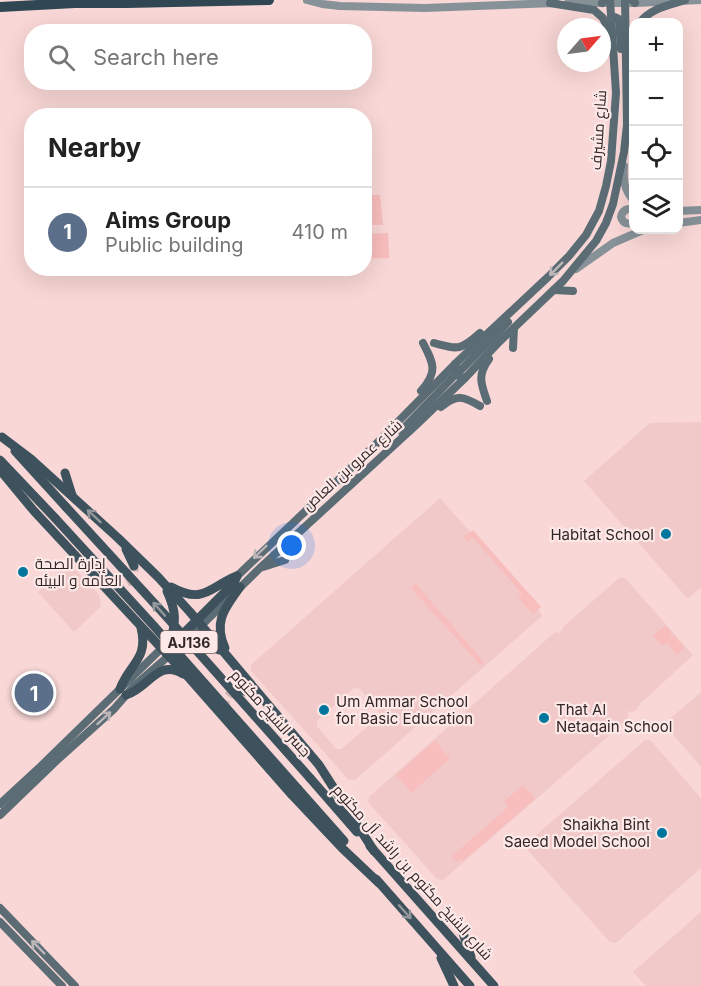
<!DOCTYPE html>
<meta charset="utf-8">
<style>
:root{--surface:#fff;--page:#f6f6f6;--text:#222;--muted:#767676;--line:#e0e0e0;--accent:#111827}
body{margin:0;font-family:Inter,Cairo,sans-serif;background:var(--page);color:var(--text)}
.controls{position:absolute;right:18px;top:18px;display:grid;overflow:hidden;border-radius:12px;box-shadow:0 6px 24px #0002}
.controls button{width:54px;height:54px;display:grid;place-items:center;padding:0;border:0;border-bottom:2px solid var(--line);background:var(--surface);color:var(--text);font:30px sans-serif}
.compass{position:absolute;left:557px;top:18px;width:54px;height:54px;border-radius:50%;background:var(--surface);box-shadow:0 6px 24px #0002;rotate:62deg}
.you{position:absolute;left:292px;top:546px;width:21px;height:21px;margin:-15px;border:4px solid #fff;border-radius:50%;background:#1a73e8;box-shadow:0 0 0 9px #1a73e833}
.badge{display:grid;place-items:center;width:39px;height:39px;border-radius:50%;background:var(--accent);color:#fff;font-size:20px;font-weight:700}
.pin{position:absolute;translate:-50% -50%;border:3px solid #fff;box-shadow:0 2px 6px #0006}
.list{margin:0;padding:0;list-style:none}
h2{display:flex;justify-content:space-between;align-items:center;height:78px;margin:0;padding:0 24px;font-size:26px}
h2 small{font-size:20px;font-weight:400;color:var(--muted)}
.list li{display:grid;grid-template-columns:39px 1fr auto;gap:18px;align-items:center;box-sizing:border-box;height:90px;padding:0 24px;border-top:2px solid var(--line)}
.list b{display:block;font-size:22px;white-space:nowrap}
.list p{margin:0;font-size:20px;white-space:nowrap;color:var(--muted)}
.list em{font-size:20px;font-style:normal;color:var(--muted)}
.icon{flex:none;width:33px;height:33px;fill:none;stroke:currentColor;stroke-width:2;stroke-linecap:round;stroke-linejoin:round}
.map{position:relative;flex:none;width:701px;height:986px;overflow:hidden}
.search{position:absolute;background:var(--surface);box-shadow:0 6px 24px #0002;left:24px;top:24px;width:348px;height:66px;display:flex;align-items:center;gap:15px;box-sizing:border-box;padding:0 21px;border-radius:24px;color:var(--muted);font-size:22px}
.panel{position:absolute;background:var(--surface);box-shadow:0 6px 24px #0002;left:24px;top:108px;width:348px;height:168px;border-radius:24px}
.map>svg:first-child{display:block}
.built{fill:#f2c9c9;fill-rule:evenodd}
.green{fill:#f8bebd}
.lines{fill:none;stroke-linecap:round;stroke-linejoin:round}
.primary-tunnel{stroke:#d0b4b3;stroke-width:9;stroke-dasharray:9 4.5;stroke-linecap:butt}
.tertiary{stroke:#869298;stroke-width:8}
.secondary{stroke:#5b6c75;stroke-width:8}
.primary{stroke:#3d525d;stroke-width:9}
.trunk{stroke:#304652;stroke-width:10}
.primary-bridge{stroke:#3d525d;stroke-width:9}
.oneway{stroke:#bcb6b9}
.oneway2{stroke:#93969b}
.poi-dot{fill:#00769f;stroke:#fce8e7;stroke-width:2}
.labels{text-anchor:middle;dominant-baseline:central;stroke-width:4.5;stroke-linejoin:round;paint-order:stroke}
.shield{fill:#fce8e7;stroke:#6f6060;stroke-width:1.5}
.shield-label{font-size:14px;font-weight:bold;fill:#322626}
.street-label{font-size:15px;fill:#322626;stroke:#fce8e7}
.poi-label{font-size:15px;fill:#322626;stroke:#fce8e7;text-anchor:start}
</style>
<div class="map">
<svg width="701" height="986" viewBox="0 0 701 986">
<rect width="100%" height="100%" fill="#f8d7d6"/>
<g class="built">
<polygon points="701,422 701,587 688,599 584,481 650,423"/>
<path d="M440,498L539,610L542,616L355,780H349L251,671V665ZM354,688L360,689L379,711V717L341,749H336L317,726V721Z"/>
<polygon points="65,567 75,569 99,595 101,606 74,632 38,592"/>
<polygon points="619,578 625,578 693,655 640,704 635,711 629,712 623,706 628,712 628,719 443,880 437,879 368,802 369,797 555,632 560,633 563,627"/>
<polygon points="701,692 701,767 664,724"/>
<polygon points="645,740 650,740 701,798 701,868 616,943 610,942 524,846"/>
<polygon points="701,912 701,986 646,986 633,972"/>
</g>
<g class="green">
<polygon points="365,195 380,195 383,225 368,225 367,207 365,207 366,225 365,225"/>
<polygon points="388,233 389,258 365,259 365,234"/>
<polygon points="473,530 541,607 533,614 518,598 522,594 473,538 468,542 464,537"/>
<polygon points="416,584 484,662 480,665 411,588"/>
<polygon points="665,625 672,633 670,636 672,638 674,636 684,648 677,655 667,643 663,646 653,636"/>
<polygon points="435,740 450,758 412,793 396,775"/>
<polygon points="523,785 536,798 463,861 460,859 456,862 451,857 508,807 504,801"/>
</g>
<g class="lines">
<g class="primary-tunnel">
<path d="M114,584C127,587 135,579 134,566"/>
<path d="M225,709C224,699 229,692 240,690"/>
</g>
<g class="tertiary">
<polyline points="307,0 322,4 340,6 425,8 556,3"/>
<polyline points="568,3 635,3 701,0"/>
<path d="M624,166C623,180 624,190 634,201"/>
<path d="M634,209C627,208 622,210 621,217C623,224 627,224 634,223"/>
<polyline points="678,211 701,210"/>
<polyline points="678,223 701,220"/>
<polyline points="576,269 613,243 643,230"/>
</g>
<g class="secondary">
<polyline points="632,0 635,3"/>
<polyline points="550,3 594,10 603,18 609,31"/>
<polyline points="602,3 604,0"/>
<polyline points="611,21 615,17 619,19 621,49"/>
<path d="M640,22C652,8 667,6 685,0"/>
<polyline points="631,49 634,32"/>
<polyline points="554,290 573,291"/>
<path d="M434,343C459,350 461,350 480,333"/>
<polyline points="513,348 514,328"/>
<polyline points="459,376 460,371 508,322"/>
<path d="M421,391C438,372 434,364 423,343"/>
<path d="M487,401C481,384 477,375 489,359"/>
<path d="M441,407C457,394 463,396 480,406"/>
<polyline points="401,431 454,376 457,370 455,364"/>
<polyline points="263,567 285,560"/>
<polyline points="234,579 373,447 455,364 548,277 569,256 586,235 599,211 606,186 611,161 616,93 610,0"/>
<polyline points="183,641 206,621 260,568 415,426 466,377 499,342 563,281 596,241 606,223 613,204 624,152 627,125 625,0"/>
<polyline points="0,804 39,768 166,644"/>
<polyline points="0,815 55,762 114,709 134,686 172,653"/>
<polyline points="0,908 75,986"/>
<polyline points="0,922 62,986"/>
</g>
<g class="primary">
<polyline points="2,437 31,459 118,538 158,577 190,612 319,765 374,851"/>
<polyline points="15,451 66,507"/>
<polyline points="0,460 55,518"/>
<polyline points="0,470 34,511 190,679 292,795 342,848 379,883"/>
<polyline points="65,473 72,495"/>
<polyline points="126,549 134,566"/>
<path d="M171,587C204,605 209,587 237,576"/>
<path d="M167,591C179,617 174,625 169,650"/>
<polyline points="184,640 201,642 219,650"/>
<path d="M225,648C213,621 225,608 240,587"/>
<polyline points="180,658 180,645 184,633 234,583 237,576"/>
<path d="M120,689C129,664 149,659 141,628"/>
<polyline points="242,690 261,697"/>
<path d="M126,695C148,689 158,658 183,674"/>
<polyline points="310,778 357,832"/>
<polyline points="298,789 344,841"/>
<polyline points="370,846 494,986"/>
<polyline points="376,879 470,986"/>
<polyline points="462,930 471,957"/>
<polyline points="441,958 454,986"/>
</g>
<polyline class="trunk" points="0,7 75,3 127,3 269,0"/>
<g class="primary-bridge">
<polyline points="66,507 165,615 310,778"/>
<polyline points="55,518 153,625 298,789"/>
</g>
</g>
<defs><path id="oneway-shaft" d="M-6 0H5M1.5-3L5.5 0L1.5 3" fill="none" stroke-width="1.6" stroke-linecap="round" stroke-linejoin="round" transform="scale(1.5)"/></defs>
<g class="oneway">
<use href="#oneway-shaft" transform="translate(556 269) rotate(135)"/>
<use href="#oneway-shaft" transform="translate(260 552) rotate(136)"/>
<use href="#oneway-shaft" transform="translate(104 718) rotate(-42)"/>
<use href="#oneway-shaft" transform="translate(38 947) rotate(-135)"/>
</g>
<g class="oneway2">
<use href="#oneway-shaft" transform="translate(94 516) rotate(-137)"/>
<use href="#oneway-shaft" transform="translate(159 609) rotate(-132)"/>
<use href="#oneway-shaft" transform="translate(405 912) rotate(48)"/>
</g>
<g class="poi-dot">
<circle cx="666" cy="534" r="6"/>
<circle cx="23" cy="572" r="6"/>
<circle cx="324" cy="710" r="6"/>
<circle cx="544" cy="718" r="6"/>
<circle cx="662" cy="833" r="6"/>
</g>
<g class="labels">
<rect class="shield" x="160.5" y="631" width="57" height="22" rx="4.5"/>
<g class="shield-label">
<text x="189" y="642">AJ136</text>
</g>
<g class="street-label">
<text transform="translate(598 130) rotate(-86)">شارع مشيرف</text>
<text transform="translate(352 465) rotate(-42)">شارع عمرو بن العاص</text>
<text transform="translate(271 713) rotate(48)">جسر الشيخ مكتوم</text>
<text transform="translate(413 872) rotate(48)">شارع الشيخ مكتوم بن راشد آل مكتوم</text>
</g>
<g class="poi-label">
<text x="654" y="534" text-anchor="end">Habitat School</text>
<text x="35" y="563">إدارة الصحة<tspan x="35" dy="17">العامه و البيئه</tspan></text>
<text x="336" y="701">Um Ammar School<tspan x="336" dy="17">for Basic Education</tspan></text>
<text x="556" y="709">That Al<tspan x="556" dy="17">Netaqain School</tspan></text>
<text x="650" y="824" text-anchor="end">Shaikha Bint<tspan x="650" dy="17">Saeed Model School</tspan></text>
</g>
</g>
</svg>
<div class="controls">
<button>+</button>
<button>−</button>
<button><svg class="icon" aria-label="locate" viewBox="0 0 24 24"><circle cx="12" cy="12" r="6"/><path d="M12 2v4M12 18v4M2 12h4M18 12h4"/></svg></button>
<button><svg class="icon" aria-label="layers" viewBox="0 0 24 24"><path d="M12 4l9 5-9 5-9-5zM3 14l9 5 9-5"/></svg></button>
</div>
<svg class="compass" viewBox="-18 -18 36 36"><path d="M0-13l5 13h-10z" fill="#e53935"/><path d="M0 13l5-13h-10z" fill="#767676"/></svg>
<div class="you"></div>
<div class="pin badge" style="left:34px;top:693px;background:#5c6f8a">1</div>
<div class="search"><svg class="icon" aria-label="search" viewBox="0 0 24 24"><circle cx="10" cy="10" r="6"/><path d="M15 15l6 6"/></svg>Search here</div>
<section class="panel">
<h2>Nearby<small></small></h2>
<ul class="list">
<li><span class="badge" style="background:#5c6f8a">1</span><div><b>Aims Group</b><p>Public building</p></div><em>410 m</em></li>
</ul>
</section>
</div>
